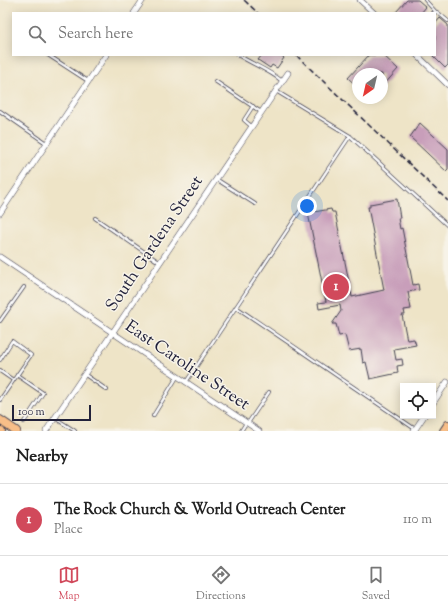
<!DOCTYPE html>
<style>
:root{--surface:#fff;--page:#f2f2f2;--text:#222;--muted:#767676;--line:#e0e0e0;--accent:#d1495b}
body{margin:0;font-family:"Sorts Mill Goudy",serif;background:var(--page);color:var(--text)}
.controls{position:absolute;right:12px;bottom:12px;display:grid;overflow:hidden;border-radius:0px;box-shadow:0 2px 10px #0003}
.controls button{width:36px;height:36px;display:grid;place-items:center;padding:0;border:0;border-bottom:1px solid var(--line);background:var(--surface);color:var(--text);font:20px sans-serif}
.compass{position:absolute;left:352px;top:68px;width:36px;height:36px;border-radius:50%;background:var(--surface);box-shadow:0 2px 10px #0003;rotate:214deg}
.scale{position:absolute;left:12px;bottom:10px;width:79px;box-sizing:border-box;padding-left:4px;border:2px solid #22223b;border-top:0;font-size:11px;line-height:14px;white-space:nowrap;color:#22223b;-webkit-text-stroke:3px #f7f3e8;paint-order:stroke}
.you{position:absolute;left:307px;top:206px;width:14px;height:14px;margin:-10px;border:3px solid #fff;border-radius:50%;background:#1a73e8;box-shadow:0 0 0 6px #1a73e833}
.badge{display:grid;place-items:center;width:26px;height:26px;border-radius:50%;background:var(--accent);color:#fff;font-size:13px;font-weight:700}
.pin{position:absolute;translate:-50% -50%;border:2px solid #fff;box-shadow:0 1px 4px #0006}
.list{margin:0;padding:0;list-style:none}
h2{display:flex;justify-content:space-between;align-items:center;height:52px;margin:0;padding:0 16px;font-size:17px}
h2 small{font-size:13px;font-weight:400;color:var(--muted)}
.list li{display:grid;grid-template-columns:26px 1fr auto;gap:12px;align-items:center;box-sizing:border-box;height:72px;padding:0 16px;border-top:1px solid var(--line)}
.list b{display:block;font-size:15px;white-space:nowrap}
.list p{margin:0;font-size:13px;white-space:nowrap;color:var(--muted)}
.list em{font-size:13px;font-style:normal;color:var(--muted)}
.icon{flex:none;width:22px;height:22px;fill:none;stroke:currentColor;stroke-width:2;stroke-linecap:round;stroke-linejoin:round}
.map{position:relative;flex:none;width:448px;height:431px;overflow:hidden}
.search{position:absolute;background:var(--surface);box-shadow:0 2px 10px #0003;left:12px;right:12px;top:12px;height:44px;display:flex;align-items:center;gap:10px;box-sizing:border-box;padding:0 14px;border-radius:0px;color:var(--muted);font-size:15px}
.sheet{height:124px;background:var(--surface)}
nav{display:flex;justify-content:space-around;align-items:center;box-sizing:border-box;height:56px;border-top:1px solid var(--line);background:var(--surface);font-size:11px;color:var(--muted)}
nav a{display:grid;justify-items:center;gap:2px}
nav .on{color:var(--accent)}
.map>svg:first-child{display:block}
.building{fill:#c89eba}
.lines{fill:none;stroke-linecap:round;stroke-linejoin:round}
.lane-casing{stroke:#413f50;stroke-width:4}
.street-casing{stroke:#413f50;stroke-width:6}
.primary-casing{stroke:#413f50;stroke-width:10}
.lane{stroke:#fff;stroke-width:2.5}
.street{stroke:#fff;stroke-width:5}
.primary{stroke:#f7be88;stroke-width:8}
.rail{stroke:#22223b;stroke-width:1.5;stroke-dasharray:6 3;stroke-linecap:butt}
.labels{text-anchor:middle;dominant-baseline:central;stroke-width:3;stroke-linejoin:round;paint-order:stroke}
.street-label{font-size:17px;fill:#22223b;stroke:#f7f3e8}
</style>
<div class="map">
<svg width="448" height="431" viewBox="0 0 448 431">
<rect width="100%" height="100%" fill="#f7f3e8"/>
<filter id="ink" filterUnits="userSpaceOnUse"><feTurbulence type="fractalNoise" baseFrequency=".025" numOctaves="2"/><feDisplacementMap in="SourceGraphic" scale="8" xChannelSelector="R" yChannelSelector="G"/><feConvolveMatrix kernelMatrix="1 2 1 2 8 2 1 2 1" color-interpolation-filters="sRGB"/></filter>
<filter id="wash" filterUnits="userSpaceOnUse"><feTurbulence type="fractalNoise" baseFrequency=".012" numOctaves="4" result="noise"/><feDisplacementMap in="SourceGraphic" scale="16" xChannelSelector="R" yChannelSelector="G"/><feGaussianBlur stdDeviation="0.9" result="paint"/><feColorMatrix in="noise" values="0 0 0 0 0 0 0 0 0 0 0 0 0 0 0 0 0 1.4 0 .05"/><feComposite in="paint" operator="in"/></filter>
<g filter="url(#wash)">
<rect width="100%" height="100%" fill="#eee4c7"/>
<g id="blocks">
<g class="building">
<polygon points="407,0 418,0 426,7 421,13 395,13"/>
<polygon points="440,18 448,25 448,65 445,68 432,55 435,55 435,24"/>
<polygon points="262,55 281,55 284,58 277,68 272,65 270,68 258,60"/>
<polygon points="369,55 383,55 398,69 382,87 382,74 358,74 358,87 348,78"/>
<polygon points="420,123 448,149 448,169 446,171 410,137"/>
<polygon points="397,199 400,218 398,218 400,229 402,228 413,285 418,284 419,290 408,292 411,309 404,310 405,315 402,315 407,340 414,339 416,345 394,349 396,360 402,359 403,365 397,366 398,373 370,379 366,362 363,363 361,349 349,351 345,335 339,336 336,324 332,324 341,311 340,305 319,309 318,303 326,302 308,213 331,209 332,212 335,212 352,297 384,290 368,207 370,207 370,204"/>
</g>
</g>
</g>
<g filter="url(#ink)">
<use href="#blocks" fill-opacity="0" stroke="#413f50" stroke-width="1"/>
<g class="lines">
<defs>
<g id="lane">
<polyline points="425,0 435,11"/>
<polyline points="433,13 437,12 448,21"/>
<polyline points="48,55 88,81"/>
<path d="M238,55C252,64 269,70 282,81"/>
<polyline points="215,81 261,112"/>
<polyline points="276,91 350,136 448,226"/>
<polyline points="0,111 46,143"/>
<polyline points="251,126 244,120 253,106"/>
<polyline points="216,179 255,204"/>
<polyline points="95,218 159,262"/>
<polyline points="236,307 350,136"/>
<polyline points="0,321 24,287"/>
<polyline points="0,360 12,341 31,355 0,400"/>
<polyline points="0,371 13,380"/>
<polyline points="84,374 107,390"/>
<polyline points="17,375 43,393 24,422"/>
<polyline points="186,382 236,307 415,429"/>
<polyline points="153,416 177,377"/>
<polyline points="55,418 75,431"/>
<polyline points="248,423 269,392"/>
<polyline points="241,431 246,423"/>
</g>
<g id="street">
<polyline points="360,0 374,13"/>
<polyline points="134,13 143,0"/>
<polyline points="417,55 448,85"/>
<polyline points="0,213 106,55"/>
<polyline points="0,257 259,431"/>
<polyline points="433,403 447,382"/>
<polyline points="46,431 288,73"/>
<polyline points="414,431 424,416"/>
</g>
<g id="primary">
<polyline points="0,420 16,431"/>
<polyline points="0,431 1,431"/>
<polyline points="444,431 448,425"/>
</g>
</defs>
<use href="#lane" class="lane-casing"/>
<use href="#street" class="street-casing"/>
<use href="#primary" class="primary-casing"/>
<use href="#lane" class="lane"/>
<use href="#street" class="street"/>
<use href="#primary" class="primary"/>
<g class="rail">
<polyline points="244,0 258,13"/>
<polyline points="296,55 448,201"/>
</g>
</g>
</g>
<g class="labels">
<g class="street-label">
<text transform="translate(155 244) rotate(-56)">South Gardena Street</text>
<text transform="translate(187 366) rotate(34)">East Caroline Street</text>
</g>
</g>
</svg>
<div class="controls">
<button><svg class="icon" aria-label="locate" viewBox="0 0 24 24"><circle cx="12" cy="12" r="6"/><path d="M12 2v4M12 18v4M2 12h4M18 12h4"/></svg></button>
</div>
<svg class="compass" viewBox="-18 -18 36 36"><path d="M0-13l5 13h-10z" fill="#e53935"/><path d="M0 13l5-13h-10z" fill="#767676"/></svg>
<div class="scale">100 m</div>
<div class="you"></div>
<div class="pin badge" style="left:336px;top:287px">1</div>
<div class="search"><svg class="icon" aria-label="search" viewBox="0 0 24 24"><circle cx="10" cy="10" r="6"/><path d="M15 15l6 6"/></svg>Search here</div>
</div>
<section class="sheet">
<h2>Nearby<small></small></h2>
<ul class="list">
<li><span class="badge">1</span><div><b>The Rock Church &amp; World Outreach Center</b><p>Place</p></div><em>110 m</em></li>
</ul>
</section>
<nav>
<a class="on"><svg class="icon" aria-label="map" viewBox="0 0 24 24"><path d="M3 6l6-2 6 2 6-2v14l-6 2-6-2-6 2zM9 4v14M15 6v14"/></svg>Map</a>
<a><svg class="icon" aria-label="directions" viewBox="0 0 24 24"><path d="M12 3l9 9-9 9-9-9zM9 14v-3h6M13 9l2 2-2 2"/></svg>Directions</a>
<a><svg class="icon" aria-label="saved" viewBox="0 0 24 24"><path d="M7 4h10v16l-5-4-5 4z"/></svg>Saved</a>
</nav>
